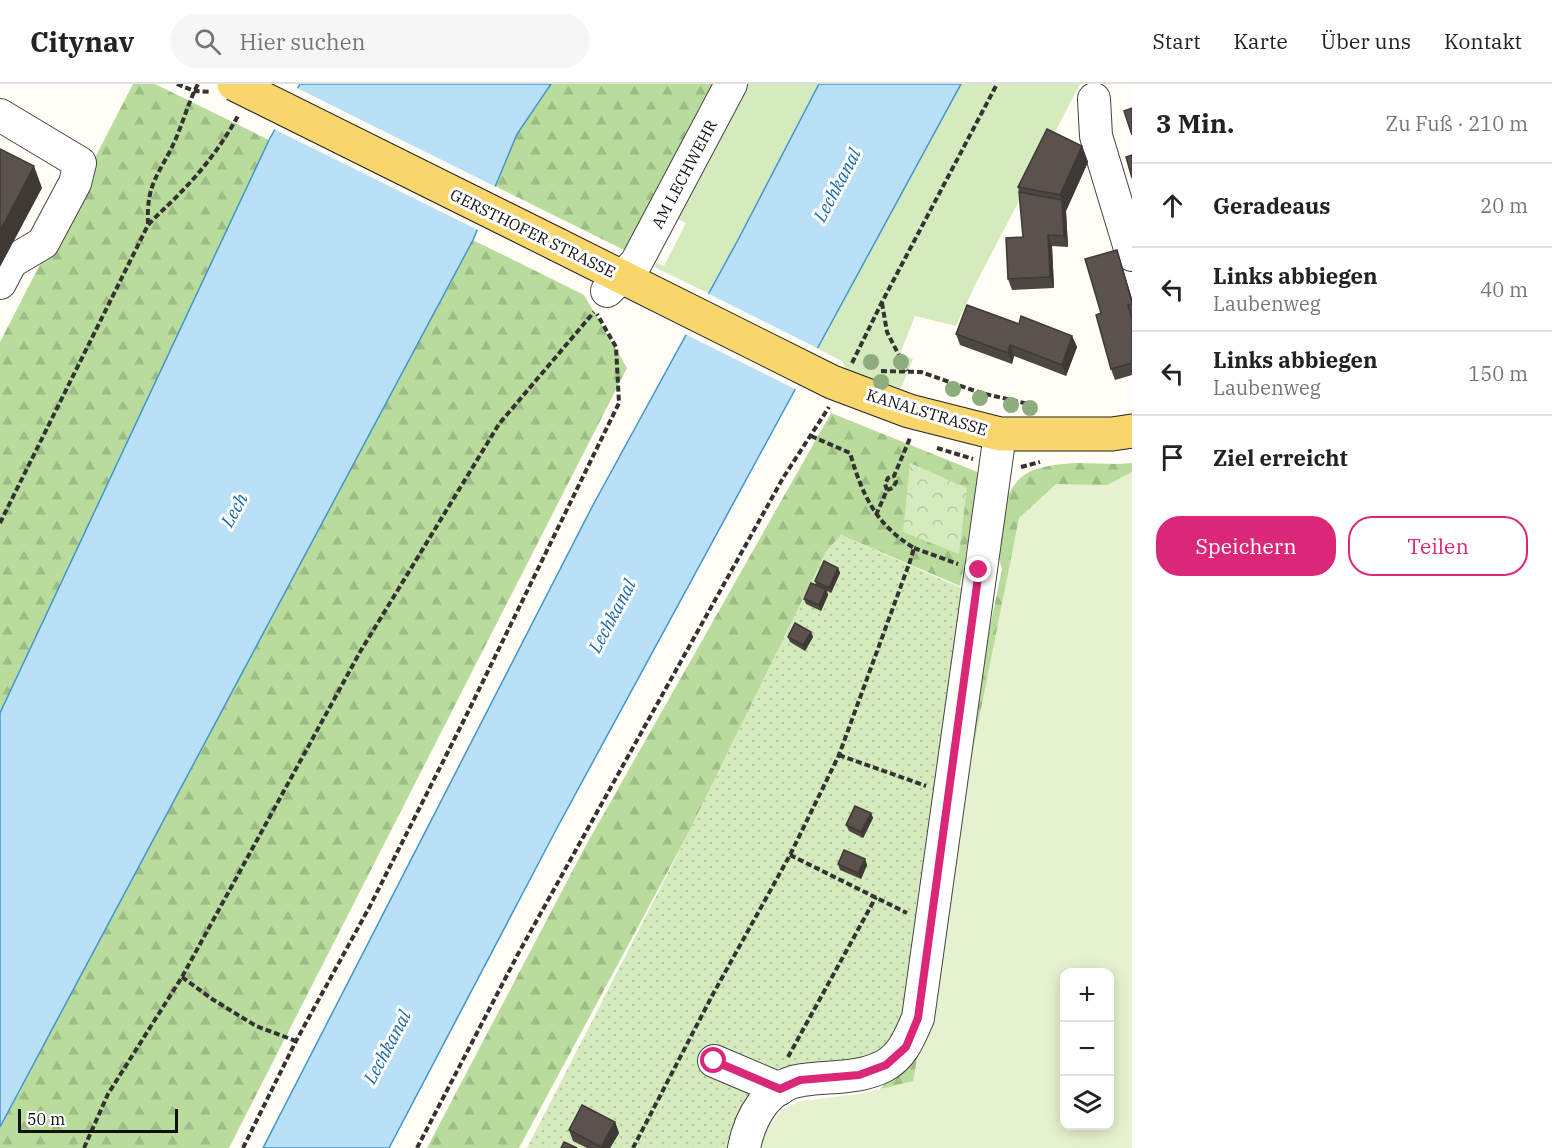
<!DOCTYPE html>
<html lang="de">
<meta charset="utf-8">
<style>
:root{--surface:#fff;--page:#f6f6f6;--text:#222;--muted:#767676;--line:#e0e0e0;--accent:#db2777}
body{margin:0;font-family:"IBM Plex Serif",serif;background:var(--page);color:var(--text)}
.controls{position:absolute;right:18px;bottom:18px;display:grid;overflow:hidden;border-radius:12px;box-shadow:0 3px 15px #0003}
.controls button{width:54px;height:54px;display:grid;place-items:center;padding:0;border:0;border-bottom:2px solid var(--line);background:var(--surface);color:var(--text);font:30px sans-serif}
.scale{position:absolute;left:18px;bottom:15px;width:160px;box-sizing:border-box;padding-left:6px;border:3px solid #111;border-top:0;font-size:16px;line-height:21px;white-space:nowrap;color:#111;-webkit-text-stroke:4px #fff;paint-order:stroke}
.stop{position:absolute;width:18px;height:18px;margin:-14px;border:4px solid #db2777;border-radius:50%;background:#fff}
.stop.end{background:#db2777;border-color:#fff;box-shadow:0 2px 6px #0008}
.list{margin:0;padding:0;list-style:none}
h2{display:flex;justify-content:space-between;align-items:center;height:78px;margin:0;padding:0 24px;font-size:26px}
h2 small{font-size:20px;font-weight:400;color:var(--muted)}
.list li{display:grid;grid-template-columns:39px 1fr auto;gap:18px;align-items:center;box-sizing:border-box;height:84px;padding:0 24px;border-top:2px solid var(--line)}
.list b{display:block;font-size:22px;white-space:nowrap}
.list p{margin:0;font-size:20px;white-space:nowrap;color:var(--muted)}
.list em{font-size:20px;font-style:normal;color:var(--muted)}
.actions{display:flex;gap:12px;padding:18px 24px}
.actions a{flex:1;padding:14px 0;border:2px solid var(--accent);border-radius:24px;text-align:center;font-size:21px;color:var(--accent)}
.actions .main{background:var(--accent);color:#fff}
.icon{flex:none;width:33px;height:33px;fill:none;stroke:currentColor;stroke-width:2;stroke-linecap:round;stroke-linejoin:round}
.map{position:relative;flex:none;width:1132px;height:1064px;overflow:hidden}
header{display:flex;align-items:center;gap:36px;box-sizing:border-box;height:84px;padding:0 30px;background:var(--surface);border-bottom:2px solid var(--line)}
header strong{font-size:28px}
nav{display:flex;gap:33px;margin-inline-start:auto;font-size:21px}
.search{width:420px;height:54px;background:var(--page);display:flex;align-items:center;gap:15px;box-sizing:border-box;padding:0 21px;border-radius:33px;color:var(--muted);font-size:22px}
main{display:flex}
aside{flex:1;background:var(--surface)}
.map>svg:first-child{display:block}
.grass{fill:#d5ebbd}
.forest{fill:url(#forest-firs)}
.park{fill:url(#park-crowns)}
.garden{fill:url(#garden-dots)}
.pitch{fill:#e6f2cf;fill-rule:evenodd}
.water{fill:#b9e0f7;stroke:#3f96cf;stroke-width:1.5}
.pier{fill:#fffdf5}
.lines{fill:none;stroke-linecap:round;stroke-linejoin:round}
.minor-casing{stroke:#444;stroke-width:34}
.major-casing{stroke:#222;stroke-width:35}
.path{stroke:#333;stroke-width:4;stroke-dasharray:6 3;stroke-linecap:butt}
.minor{stroke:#fff;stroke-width:32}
.major{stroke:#f9d66b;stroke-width:33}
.major-bridge-casing{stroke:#222;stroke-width:35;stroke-linecap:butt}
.major-bridge{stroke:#f9d66b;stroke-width:33}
.tree{fill:#8dad7f}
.wall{fill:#4d4742}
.shaded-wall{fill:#3f3936}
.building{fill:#5a524d;stroke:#3f3936;stroke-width:1.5}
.route{stroke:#db2777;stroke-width:8}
.labels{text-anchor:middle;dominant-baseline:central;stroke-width:6;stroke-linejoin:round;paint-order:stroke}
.street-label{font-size:16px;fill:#111;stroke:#fff}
.water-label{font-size:18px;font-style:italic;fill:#1768a6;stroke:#fff}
</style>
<header>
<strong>Citynav</strong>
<div class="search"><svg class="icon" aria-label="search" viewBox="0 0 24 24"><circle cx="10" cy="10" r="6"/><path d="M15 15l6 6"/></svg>Hier suchen</div>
<nav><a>Start</a><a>Karte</a><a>Über uns</a><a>Kontakt</a></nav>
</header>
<main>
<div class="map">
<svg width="1132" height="1064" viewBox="0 0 1132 1064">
<defs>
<pattern id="forest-firs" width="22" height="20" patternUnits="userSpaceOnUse" patternTransform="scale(1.5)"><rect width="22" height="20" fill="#b9dc9c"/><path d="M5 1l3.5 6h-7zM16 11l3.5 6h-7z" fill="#9ebc85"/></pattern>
<pattern id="park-crowns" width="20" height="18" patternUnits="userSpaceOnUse" patternTransform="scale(1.5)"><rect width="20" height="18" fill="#d5ebbd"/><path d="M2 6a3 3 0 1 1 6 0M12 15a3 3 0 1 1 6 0" fill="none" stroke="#b6c8a1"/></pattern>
<pattern id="garden-dots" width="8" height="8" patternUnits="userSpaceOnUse" patternTransform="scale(1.5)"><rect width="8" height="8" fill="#d5ebbd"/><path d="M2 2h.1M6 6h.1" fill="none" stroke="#b6c8a1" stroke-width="1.8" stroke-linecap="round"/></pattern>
</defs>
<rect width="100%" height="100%" fill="#fffdf5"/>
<g class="grass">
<polygon points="741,0 819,0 739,154 708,209 654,183 656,179 664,182 686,139 672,132"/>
<polygon points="961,0 1080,0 976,199 956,242 915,232 900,270 913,275 901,304 848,289 842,277 818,265"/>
</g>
<g class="forest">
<polygon points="133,0 155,0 269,56 0,629 0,258"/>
<polygon points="551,0 720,0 630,169 495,102 517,50"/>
<polygon points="473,156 584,211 627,284 229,1064 0,1064 0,1043"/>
<polygon points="831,329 980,389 960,502 841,451 826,468 689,748 519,1064 427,1064 585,763"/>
<path d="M1076,379L1116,380L1132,379V397L933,994L877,1012L881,1004L899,983L1002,485C996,464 997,461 1001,439C1009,389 1029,382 1076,379Z"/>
</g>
<polygon class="park" points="910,379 967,404 959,470 903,448"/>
<polygon class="garden" points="841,451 966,506 907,932 882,967 854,978 796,982 735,1064 527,1064 689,748 826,468"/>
<path class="pitch" d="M1132,388V1064H759L766,1046L781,1026L801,1017L859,1010L913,997L975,655L1019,434L1056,400L1107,401ZM1064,888H1110V1042H1064Z"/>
<g class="water">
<polygon points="300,0 551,0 517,50 473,156 0,1043 0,629 269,56"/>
<polygon points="819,0 961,0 557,744 389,1064 263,1064 593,421 739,154"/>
</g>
<g class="pier">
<polygon points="295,3 498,104 480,147 272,44"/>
<polygon points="705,208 821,266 799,307 683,249"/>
</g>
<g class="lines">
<defs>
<g id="minor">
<polyline points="1094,15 1096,52 1132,171"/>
<polyline points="0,31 80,79 75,99 43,159 11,178 0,199"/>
<polyline points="607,207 636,179 731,0"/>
<polyline points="714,977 780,1005"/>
<path d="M744,1064C750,1033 768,1000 803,996C831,992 859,995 884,982C903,972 910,952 918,934L1000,350"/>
</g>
<polyline id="major" points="558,161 832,298 909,327 1000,350 1112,350 1132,347"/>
</defs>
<use href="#minor" class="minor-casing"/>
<use href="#major" class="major-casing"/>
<g class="path">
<polyline points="177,0 194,7 211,8"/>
<path d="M148,140C146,96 161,90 177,52C184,35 189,17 198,0"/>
<polyline points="882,219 887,248 907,287"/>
<polyline points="852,279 882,218 997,0"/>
<polyline points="881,287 921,288 981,309 1033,321"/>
<path d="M811,352L850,369C862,410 875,440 914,464L909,481"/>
<polyline points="937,364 973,375"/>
<polyline points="1021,383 1040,378"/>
<polyline points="887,406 885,400 888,394 894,392"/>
<polyline points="876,431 887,406 893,404 896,398 894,392 910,354"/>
<path d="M0,439L148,141C159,129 170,120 181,108C203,86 224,58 239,30"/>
<polyline points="914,464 958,480"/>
<polyline points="839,671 926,702"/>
<polyline points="790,771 907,829"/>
<polyline points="182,893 212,915 256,942 296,957"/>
<polyline points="788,973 876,813"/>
<polyline points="84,1064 108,1010 182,893 360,568 499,340 594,228"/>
<polyline points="243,1064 296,957 370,822 468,628 619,319 616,263 597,230"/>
<polyline points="417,1064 518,870 783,394 829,323"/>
<polyline points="633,1064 713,910 790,771 839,671 909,480"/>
</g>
<use href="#minor" class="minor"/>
<use href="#major" class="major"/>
<defs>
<polyline id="major-bridge" points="234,0 558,161"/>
</defs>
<use href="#major-bridge" class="major-bridge-casing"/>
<use href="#major-bridge" class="major-bridge"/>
</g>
<g class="tree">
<circle cx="871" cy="278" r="8"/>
<circle cx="901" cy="278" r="8"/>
<circle cx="881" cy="298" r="8"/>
<circle cx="953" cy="305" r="8"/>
<circle cx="980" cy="314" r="8"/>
<circle cx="1011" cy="321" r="8"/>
<circle cx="1030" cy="324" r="8"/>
</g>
<g class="wall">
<polygon points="1082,62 1088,78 1066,127 1068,163 1052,162 1054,204 1012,206 1008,195 1023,153 1019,108 1018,103"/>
<polygon points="1117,166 1132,215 1132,291 1115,296 1111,285 1101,229"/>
<polygon points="1019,240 1072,252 1077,263 1066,292 1014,272 1012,280 960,261 956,250"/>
<polygon points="838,484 840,489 831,509 827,507 828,511 821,527 806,520 804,515 816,501 815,497"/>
<polygon points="811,548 813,553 805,567 790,558 788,553"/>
<polygon points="871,729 873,734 863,754 849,747 846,741"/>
<polygon points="865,775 867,781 861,795 840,786 838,780"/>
<polygon points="615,1038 619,1049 610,1064 587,1064 573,1057 569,1046"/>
</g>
<g class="shaded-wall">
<polygon points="1082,62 1088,78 1066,127 1060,111"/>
<polygon points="34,82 42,104 0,183 0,147"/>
<polygon points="1062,116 1066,127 1068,163 1064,152"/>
<polygon points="1048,151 1052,162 1054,204 1050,193"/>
<polygon points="1117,166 1132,215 1132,218"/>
<polygon points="1072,252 1077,263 1066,292 1062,281"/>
<polygon points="1010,261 1014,272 1012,280 1008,269"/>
<polygon points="838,484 840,489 831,509 829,504"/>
<polygon points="826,505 828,511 821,527 819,521"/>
<polygon points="811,548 813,553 805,567 803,561"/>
<polygon points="871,729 873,734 863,754 861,748"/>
<polygon points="865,775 867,781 861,795 858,789"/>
<polygon points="615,1038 619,1049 610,1064 602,1064 601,1063"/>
</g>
<g class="building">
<polygon points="1132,24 1132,51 1124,27"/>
<polygon points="1047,45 1082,62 1060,111 1018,103"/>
<polygon points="0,65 34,82 0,147"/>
<polygon points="1132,71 1132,94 1126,73"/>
<polygon points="1019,108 1062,116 1064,152 1048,151 1050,193 1008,195 1006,154 1023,153"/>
<polygon points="1117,166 1132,218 1132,220 1128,221 1132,235 1132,279 1111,285 1096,231 1101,229 1085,175"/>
<polygon points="967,221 1019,240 1021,232 1072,252 1062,281 1010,261 1008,269 956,250"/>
<polygon points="824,477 838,484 829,504 815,497"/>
<polygon points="811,499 826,505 819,521 804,515"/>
<polygon points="795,539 811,548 803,561 788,553"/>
<polygon points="855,722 871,729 861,748 846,741"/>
<polygon points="844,766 865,775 858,789 838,780"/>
<polygon points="582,1021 615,1038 601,1063 569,1046"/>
<polygon points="564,1058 577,1064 561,1064"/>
</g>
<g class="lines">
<polyline class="route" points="714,977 780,1005 800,996 859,991 886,981 906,963 918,934 979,486"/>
</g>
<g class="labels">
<g class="street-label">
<text transform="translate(684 90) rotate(-62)">AM LECHWEHR</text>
<text transform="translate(533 149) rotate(26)">GERSTHOFER STRASSE</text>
<text transform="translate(927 328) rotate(17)">KANALSTRASSE</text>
</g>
<g class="water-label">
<text transform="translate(837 101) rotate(-62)">Lechkanal</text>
<text transform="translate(234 426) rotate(-61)">Lech</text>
<text transform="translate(612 532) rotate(-62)">Lechkanal</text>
<text transform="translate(387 963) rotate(-62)">Lechkanal</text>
</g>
</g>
</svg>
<div class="controls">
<button>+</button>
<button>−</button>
<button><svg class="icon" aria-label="layers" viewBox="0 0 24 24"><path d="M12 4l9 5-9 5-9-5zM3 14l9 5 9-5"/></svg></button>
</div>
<div class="scale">50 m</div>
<div class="stop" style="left:714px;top:977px"></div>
<div class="stop end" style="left:979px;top:486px"></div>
</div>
<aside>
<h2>3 Min.<small>Zu Fuß · 210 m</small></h2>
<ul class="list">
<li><svg class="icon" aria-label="ahead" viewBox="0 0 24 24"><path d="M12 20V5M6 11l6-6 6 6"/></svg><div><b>Geradeaus</b></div><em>20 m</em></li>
<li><svg class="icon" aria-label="left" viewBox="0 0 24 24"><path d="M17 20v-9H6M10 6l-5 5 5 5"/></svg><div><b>Links abbiegen</b><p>Laubenweg</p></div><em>40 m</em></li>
<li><svg class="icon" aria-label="left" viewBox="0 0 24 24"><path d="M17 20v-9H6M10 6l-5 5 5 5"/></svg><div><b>Links abbiegen</b><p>Laubenweg</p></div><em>150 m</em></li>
<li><svg class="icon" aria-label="arrive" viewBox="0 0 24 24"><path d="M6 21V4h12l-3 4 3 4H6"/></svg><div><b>Ziel erreicht</b></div></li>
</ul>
<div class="actions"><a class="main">Speichern</a><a>Teilen</a></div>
</aside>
</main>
